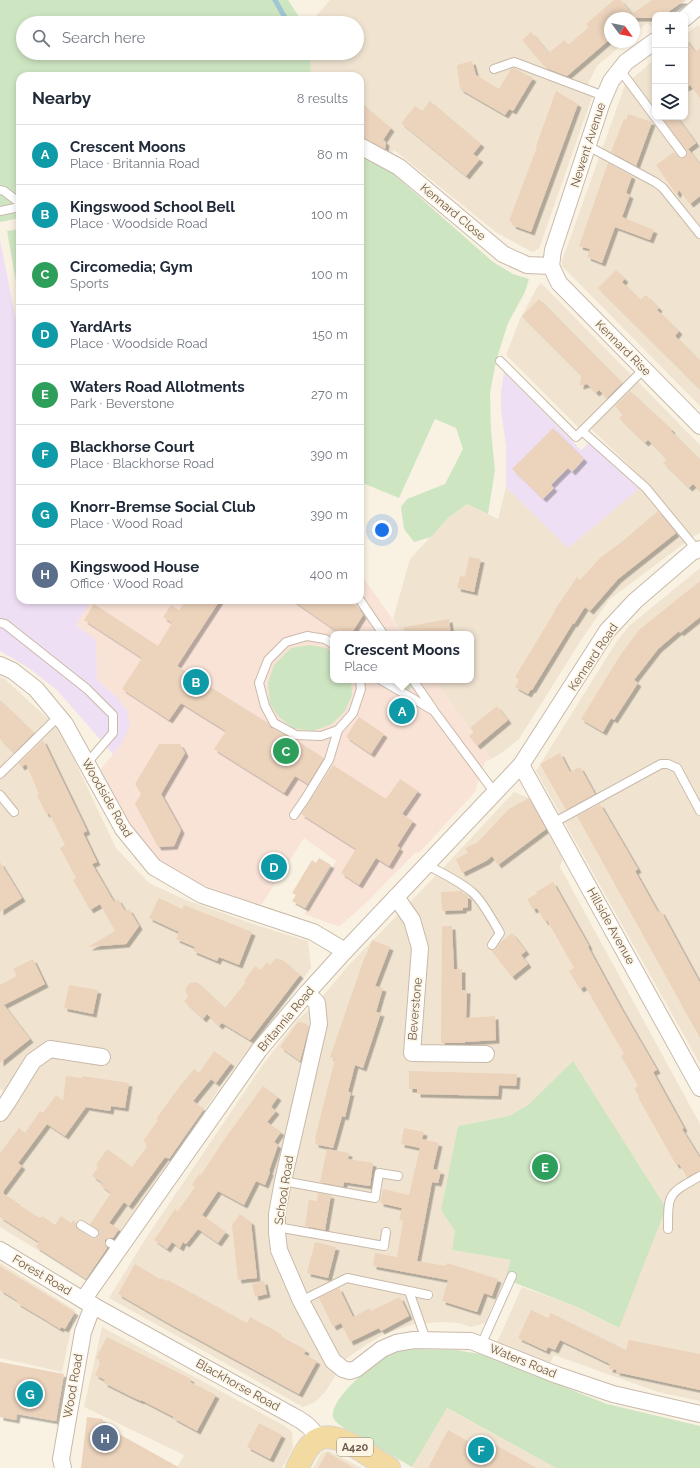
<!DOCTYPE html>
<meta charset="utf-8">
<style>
:root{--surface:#fff;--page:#f6f6f7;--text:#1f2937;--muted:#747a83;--line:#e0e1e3;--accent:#111827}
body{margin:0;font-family:Raleway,sans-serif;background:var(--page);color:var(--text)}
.controls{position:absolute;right:12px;top:12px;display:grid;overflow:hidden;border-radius:8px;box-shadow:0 2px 6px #0003}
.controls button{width:36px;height:36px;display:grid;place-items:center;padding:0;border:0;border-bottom:1px solid var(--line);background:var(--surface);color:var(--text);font:20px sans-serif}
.compass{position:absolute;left:604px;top:12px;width:36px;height:36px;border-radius:50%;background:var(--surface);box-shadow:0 2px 6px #0003;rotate:123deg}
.you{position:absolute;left:382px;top:530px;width:14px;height:14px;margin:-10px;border:3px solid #fff;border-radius:50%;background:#1a73e8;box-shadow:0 0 0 6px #1a73e833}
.badge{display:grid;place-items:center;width:26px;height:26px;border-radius:50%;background:var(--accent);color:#fff;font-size:13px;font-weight:700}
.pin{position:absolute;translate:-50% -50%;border:2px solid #fff;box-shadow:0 1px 4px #0006}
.popup{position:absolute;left:330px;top:631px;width:144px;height:52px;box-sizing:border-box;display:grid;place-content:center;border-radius:8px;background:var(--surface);filter:drop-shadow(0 1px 3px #0005);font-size:13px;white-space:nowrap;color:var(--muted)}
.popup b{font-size:15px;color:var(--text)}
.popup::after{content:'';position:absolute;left:50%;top:100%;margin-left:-8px;border:8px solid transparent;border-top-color:var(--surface)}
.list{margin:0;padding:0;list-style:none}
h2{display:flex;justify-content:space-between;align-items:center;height:52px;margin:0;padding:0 16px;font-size:17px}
h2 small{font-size:13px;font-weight:400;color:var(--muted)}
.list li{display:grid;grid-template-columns:26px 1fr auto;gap:12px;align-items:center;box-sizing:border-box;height:60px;padding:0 16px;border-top:1px solid var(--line)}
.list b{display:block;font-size:15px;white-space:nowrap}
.list p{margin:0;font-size:13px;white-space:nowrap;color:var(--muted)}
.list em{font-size:13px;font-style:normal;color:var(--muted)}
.icon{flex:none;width:22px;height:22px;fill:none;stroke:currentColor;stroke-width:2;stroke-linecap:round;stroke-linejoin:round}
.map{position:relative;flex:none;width:700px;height:1468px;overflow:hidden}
.search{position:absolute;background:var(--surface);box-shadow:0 2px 6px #0003;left:16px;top:16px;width:348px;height:44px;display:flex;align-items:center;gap:10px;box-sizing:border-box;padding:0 14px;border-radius:22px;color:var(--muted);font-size:15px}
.panel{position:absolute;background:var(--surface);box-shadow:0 2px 6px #0003;left:16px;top:72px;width:348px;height:532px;border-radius:12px}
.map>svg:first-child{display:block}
.residential{fill:#f0e4d1}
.commercial{fill:#f9e3d7}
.education{fill:#efdff5}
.green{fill:#cee5c2}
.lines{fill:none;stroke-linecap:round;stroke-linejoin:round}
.stream{stroke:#a0c6d1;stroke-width:5}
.building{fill:#ecd3bc;filter:url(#shadow)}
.lane-casing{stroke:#c9baaa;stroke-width:10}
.street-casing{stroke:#c9baaa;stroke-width:18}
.primary-casing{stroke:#d9d4d0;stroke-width:24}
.lane{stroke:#fff;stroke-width:8}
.street{stroke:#fff;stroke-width:16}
.primary{stroke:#f2daa0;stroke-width:22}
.labels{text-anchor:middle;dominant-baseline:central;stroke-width:3.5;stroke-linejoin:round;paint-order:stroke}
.shield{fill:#fdf6e7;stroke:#99897a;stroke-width:1}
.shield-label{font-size:11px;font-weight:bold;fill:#6e5a4b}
.street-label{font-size:12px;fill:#6e5a4b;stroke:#fdf6e7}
</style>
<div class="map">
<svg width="700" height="1468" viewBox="0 0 700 1468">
<defs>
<filter id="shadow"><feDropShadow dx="3.5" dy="3.5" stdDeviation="0" flood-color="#0004"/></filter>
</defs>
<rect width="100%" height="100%" fill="#f9f2e2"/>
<g class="residential">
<polygon points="330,0 687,0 668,15 655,15 655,25 653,27 647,23 634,34 634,18 610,18 610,42 625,42 597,66 588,84 592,97 539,249 532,252 497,233 394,150 391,157 360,139 360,76 311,76 310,53 357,53 357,23 310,23"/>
<polygon points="698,25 700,27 700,406 562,266 562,261 625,85 655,59 655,117 685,117 685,35"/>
<polygon points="541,283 700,445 700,533 694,536 610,599 585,634 519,739 503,752 491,759 435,680 471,680 471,634 403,634 393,619 410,559 448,518 467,504 498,519 506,487 568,548 646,482 585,423 579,428 506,355 520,319 538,286"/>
<polygon points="700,568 700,1064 536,771 617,641 629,626"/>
<polygon points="0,677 5,679 60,730 116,848 149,883 186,900 256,925 308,941 311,968 228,1076 87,1280 0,1227 0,1118 13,1102 0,1088"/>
<polygon points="514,792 529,798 550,834 563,859 560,867 700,1124 700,1401 658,1392 554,1355 550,1364 543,1367 495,1347 522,1287 577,1307 619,1328 573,1061 528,1105 509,1116 458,1126 441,1210 455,1231 452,1250 512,1260 505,1279 485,1323 471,1327 459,1323 443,1322 414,1324 384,1334 364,1346 346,1359 325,1392 315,1402 303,1407 109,1298 146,1238 264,1063 298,1019 317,1003 348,966 443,868"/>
<polygon points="0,1263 75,1310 62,1372 0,1358"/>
<polygon points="102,1327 285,1426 292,1432 293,1448 282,1468 177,1468 184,1455 84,1407"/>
<polygon points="446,1408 556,1468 414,1468 412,1467"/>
<polygon points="329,1451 362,1468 313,1468 322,1452"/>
</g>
<polygon class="commercial" points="360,573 403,634 333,634 333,680 435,680 491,759 485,762 475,792 419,853 416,852 365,904 341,925 337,926 304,914 336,861 304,838 262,904 251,903 179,876 153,858 132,830 100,770 123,742 115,695 97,680 96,644 76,624 91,600 360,600"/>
<g class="education">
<polygon points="0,240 20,339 20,600 91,600 76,625 94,638 96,644 97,680 115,695 127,710 130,724 123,742 113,754 57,690 29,668 0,651"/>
<polygon points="504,372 581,450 589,443 639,489 568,548 506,487 506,446 501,410 501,392"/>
</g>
<g class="green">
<polygon points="0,0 288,0 303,23 23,23 23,53 310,53 311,76 20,76 20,218 0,222"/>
<polygon points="360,156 390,171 493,262 513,274 529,279 525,292 508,323 496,361 490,393 491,431 495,470 488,514 467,504 448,518 431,537 414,542 404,529 401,507 407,499 445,484 463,449 456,428 435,419 399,498 360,482"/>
<polygon points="20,229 20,304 7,231"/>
<polygon points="310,645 326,648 333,652 333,680 351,680 352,695 345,711 332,724 313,731 293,728 278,716 270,704 268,683 274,665 291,648"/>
<polygon points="391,680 406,680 411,687 408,691"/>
<polygon points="573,1061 666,1208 619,1328 577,1307 505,1279 511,1260 452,1250 455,1231 441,1210 458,1126 509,1116 528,1105"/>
<path d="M411,1349L456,1350L492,1356L579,1393L607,1404L700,1426V1468H556L447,1408L412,1467L344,1428C340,1425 335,1422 333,1417C329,1400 373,1363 387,1355C395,1351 403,1350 411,1349Z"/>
</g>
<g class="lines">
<polyline class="stream" points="275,0 288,23"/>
</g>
<g class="building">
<polygon points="614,0 621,0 632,14 652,0 685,0 664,15 655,15 655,18 610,18 610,39 567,76 546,68 522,40 531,32 549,53 564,40 568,45 589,27 586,24"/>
<polygon points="685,38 695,52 700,48 700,98 690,85 685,88"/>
<polygon points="472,61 476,75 499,89 511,69 514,68 533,78 513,111 509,109 505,115 460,89 457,65"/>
<polygon points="556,91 578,104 531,232 512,225 513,223 509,221 537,147 536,146"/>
<polygon points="430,101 481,144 473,154 480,159 466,176 401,123 415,106 422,111"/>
<polygon points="360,102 391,128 383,140 386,142 385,149 360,137"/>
<polygon points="628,114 652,122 636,166 611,152 624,119 626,120"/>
<polygon points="662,117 677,117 696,143 688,149 700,164 700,196 690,204 679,190 677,195 656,165 674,152 678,157 682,158 686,157 687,153"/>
<polygon points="608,163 632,176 626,193 630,195 622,217 654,230 650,240 615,227 602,263 587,257 590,249 579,246"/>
<polygon points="616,270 625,279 622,282 640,300 646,295 659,308 657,310 679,331 675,336 700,361 700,389 598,288"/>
<polygon points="539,299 622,383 607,398 599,390 596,393 587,384 580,386 581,375 522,316"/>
<polygon points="630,391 672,430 671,431 700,460 700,491 693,484 689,488 663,463 667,459 648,440 645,443 619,418 623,414 615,406"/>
<polygon points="553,428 584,459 572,472 568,468 551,485 554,488 543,499 512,469"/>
<polygon points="658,511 676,533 618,579 590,611 585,607 574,624 573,623 532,690 531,689 528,694 515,687 519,680 515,677 555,611 554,611 577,577 580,580 600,558 623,541"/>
<polygon points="469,557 481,559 474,592 457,588 460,576 465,577"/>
<polygon points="700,581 700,617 680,633 679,631 658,649 634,680 638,683 614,720 611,718 603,732 581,719 621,654 639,630"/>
<polygon points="186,600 220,600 177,666 268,723 271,728 296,740 324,758 308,784 295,776 284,793 214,749 226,731 181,703 169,720 122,689 142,658 84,620 94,604 158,646 172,623 163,617 171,605 179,610"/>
<polygon points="292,600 348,600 357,606 363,615 351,634 341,634"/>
<polygon points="449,619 451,634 404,634 404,627"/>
<polygon points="0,700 34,733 14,753 0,739"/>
<polygon points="497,706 508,720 477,746 469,736 474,732 470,728"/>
<polygon points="359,717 384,734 371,754 346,737"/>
<polygon points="43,740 87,831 83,833 97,862 92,864 114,902 118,899 125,911 129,909 139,926 126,944 88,947 115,931 100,904 90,910 80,892 73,880 76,878 60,848 65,845 49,813 46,814 37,795 39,794 26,764 21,767 19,763"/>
<polygon points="159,744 180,744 185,753 161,794 181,830 174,846 158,847 135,804 141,794 135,784"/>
<polygon points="560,753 570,772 580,767 595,794 566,810 540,764"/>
<polygon points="333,765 386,799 400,779 418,791 402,814 413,821 397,846 400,848 389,866 376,858 359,885 341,873 356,849 301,814"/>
<polygon points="529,798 546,829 498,865 492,856 486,861 462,873 456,859 468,853 465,848 477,843 509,809"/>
<polygon points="600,804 638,869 635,871 658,912 661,911 700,983 700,1038 577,816"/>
<polygon points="319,858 331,865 305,908 292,901 296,895 292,893 312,860 316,863"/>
<polygon points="0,862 22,898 0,912"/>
<polygon points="553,882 589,946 588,947 620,1006 657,1070 653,1072 684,1128 682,1129 700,1158 700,1171 687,1177 679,1164 676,1165 638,1097 639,1096 634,1088 638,1086 621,1056 624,1054 585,986 580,989 569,971 574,968 547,920 545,922 537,908 533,910 527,899 537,894 536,892"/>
<polygon points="462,891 463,894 468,896 468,907 463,908 463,910 442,911 441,892"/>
<polygon points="159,898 182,909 184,905 252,932 239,965 219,957 217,961 193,951 195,947 176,939 179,932 149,918"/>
<polygon points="442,926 452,926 454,969 462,969 462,990 467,990 466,1018 495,1016 496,1040 465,1042 465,1043 441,1043"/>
<polygon points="512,933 526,951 521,955 528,964 512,977 491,950 495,950 501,942"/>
<polygon points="372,940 390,947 375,986 383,988 376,1012 381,1013 363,1068 355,1065 348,1092 351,1092 345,1117 342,1116 333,1148 315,1144 316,1139 315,1138 335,1059 330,1057 365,956 366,956"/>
<polygon points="276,958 284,961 300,975 250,1040 222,1023 219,1026 207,1014 203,1019 184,1001 188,997 185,989 190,983 197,982 225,1008 246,982 244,981 255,966 261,970 267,962 270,965"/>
<polygon points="33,959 45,984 4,1005 30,1039 0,1063 0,985 17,976 13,969"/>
<polygon points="69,985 98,990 93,1014 64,1008"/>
<polygon points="298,1022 305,1023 309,1027 300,1061 280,1047"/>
<polygon points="214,1051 231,1063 216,1083 211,1079 193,1101 204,1109 169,1159 165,1157 129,1206 124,1202 109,1223 119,1229 113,1238 110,1238 105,1240 105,1243 107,1248 86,1279 36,1247 39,1242 0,1217 0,1153 19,1128 25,1133 40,1111 43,1113 56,1095 63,1101 66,1076 82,1078 82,1076 129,1083 125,1108 111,1106 110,1111 86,1107 65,1136 47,1124 18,1163 22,1166 2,1193 17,1202 16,1203 40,1218 42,1216 55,1225 61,1216 71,1223 73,1220 76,1223 76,1227 78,1229 91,1238 97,1238 99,1234 99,1231 90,1224 111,1193 100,1185 103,1183 92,1176 98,1167 96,1165 107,1149 132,1167 148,1145 143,1141 158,1120 156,1119 177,1090 194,1069 199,1073"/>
<polygon points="409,1071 517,1074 516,1086 499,1085 498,1096 417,1094 417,1089 409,1089"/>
<polygon points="263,1086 278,1097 271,1107 276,1111 267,1122 281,1132 274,1142 278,1145 269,1171 270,1172 265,1185 256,1181 244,1205 218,1191 202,1215 226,1232 218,1243 198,1229 186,1244 183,1242 180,1248 172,1242 167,1249 154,1240 159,1233 175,1209 178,1211 195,1187 192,1185 199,1174 201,1175 224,1140"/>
<polygon points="404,1128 424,1132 422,1139 439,1143 433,1169 441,1171 438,1183 432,1182 417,1261 446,1266 447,1263 498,1279 492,1296 484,1293 477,1312 442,1301 448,1280 373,1266 375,1253 397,1257 403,1221 399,1220 402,1208 380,1203 383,1189 409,1195 420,1148 401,1144"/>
<polygon points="327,1149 349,1153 348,1159 373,1163 370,1186 344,1182 343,1187 320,1182"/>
<polygon points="318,1193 331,1195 325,1230 305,1226 309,1200 317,1201"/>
<polygon points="240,1214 251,1222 257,1278 238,1280 232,1225"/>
<polygon points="315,1242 336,1247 328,1278 307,1273"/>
<polygon points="135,1264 160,1279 161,1278 167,1281 168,1280 247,1323 250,1317 278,1332 277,1333 286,1339 306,1350 304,1354 317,1361 299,1394 168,1323 118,1294"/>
<polygon points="0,1266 75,1312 65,1329 61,1327 60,1329 44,1319 17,1303 18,1301 0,1290"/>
<polygon points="264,1281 267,1294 255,1297 252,1284"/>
<polygon points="339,1288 353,1317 370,1308 371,1311 400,1297 409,1316 381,1331 379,1328 350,1342 341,1323 333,1327 319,1298"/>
<polygon points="531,1310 548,1318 551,1313 626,1350 629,1340 700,1354 700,1390 616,1372 617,1370 609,1369 610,1364 560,1340 555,1350 548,1347 546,1351 518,1338"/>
<polygon points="107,1337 191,1379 190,1382 216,1395 197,1431 173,1418 174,1417 141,1400 141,1401 132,1397 104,1383 105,1380 95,1375 101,1361 96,1358"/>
<polygon points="0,1362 64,1374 56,1421 17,1414 16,1420 0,1417"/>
<polygon points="87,1417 103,1419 103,1425 180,1468 81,1468"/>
<polygon points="259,1423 282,1435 270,1459 247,1447"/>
<polygon points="448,1430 475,1445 479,1438 493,1446 494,1444 537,1468 428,1468"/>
<polygon points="327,1452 354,1468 318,1468"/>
</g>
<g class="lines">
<defs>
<g id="lane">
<polyline points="494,69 514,62 604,96"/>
<polyline points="620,70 682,153"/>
<polyline points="588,146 655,182 663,188 700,234"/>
<polyline points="0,190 4,191 20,203"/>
<polyline points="0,211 20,207"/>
<polyline points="500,361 576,437 582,431"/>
<polyline points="644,369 582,431 646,488 697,550"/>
<polyline points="360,600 383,634"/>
<polyline points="0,623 5,624 87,689 113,715 113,733 87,763"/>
<polyline points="333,644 325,639 307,636 286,642 268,660 259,683 265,706 274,723 296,735 321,736 338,730 353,713 361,689 360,680"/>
<polyline points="381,680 434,711 495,793"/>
<polyline points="413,680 433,709"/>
<polyline points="0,774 59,716"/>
<polyline points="0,795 14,812"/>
<polyline points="294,815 305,799 329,760 338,730"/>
<polyline points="553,823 661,764 668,764 677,768 700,811"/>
<path d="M427,865C442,873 459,881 472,892C482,900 493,921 500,933L492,945"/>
<polyline points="283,1181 375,1198 379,1173 398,1176"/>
<polyline points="81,1225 94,1233"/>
<polyline points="277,1227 384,1246 386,1232"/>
<path d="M668,1229C668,1193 668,1194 700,1176"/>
<polyline points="110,1243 119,1248"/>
<polyline points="409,1291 426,1340"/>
<polyline points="301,1301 347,1278 428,1295"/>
<polyline points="481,1345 512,1276"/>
</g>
<g id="street">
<polyline points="685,18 700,5"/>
<polyline points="360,146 399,167 503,254 527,265 551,266"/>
<polyline points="551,266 553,250 602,102 611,81 626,62 655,41"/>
<polyline points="551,266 559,283 700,426"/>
<polyline points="0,665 13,671 36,689 65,724 123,829 154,867 202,895 313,932 345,951"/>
<polyline points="521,765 700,1088"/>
<polyline points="396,897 412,920 420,948 412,1053 486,1054"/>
<polyline points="307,993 317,1003 319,1024 283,1181 277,1214 277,1233 279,1250 301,1301 333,1361 343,1369 350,1371 356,1369 382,1349 396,1343 414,1340 471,1341 557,1375 613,1394 700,1414"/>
<polyline points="0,1113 7,1103 33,1061 50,1049 102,1057"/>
<path d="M0,1250L83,1300L293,1416C303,1421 313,1428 318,1439"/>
<polyline points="83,1300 259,1050 307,993 345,951 521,765 607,631 635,601 692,552 700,549"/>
<polyline points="63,1468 61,1459 83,1332 93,1305"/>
</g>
<path id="primary" d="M297,1468C302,1459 306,1448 314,1442C333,1425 371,1458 389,1468"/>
</defs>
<use href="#lane" class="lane-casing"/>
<use href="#street" class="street-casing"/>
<use href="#primary" class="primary-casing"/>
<use href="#lane" class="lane"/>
<use href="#street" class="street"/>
<use href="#primary" class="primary"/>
</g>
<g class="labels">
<rect class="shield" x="337" y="1438" width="36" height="18" rx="3"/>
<g class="shield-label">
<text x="355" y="1447">A420</text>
</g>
<g class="street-label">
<text transform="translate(588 145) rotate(-72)">Newent Avenue</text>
<text transform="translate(453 212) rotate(40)">Kennard Close</text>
<text transform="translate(623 348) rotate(45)">Kennard Rise</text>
<text transform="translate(593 657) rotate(-56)">Kennard Road</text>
<text transform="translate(107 798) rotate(60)">Woodside Road</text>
<text transform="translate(611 926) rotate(61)">Hillside Avenue</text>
<text transform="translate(415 1009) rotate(-85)">Beverstone</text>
<text transform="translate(286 1019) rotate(-50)">Britannia Road</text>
<text transform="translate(284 1190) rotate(-81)">School Road</text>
<text transform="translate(42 1275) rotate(31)">Forest Road</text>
<text transform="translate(523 1361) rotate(22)">Waters Road</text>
<text transform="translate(238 1385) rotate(29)">Blackhorse Road</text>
<text transform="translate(73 1386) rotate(-80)">Wood Road</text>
</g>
</g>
</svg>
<div class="controls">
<button>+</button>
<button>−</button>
<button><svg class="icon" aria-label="layers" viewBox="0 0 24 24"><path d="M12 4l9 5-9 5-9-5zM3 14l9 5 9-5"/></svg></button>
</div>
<svg class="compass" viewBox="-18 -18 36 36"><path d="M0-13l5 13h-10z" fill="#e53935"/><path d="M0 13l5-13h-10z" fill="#747a83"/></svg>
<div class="you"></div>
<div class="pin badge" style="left:402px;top:711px;background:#0f9aa8">A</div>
<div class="popup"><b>Crescent Moons</b>Place</div>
<div class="pin badge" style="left:196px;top:682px;background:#0f9aa8">B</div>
<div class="pin badge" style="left:286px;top:751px;background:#2e9e5b">C</div>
<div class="pin badge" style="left:274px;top:867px;background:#0f9aa8">D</div>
<div class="pin badge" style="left:545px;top:1167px;background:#2e9e5b">E</div>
<div class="pin badge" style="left:481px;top:1450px;background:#0f9aa8">F</div>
<div class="pin badge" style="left:30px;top:1394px;background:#0f9aa8">G</div>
<div class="pin badge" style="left:105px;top:1438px;background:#5c6f8a">H</div>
<div class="search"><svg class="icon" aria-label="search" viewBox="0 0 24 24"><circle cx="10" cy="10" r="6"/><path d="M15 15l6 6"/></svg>Search here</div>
<section class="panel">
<h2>Nearby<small>8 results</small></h2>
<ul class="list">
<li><span class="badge" style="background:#0f9aa8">A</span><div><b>Crescent Moons</b><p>Place · Britannia Road</p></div><em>80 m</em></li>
<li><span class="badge" style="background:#0f9aa8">B</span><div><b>Kingswood School Bell</b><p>Place · Woodside Road</p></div><em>100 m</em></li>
<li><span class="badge" style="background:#2e9e5b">C</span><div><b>Circomedia; Gym</b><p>Sports</p></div><em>100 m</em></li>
<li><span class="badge" style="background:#0f9aa8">D</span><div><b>YardArts</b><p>Place · Woodside Road</p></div><em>150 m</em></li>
<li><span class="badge" style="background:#2e9e5b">E</span><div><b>Waters Road Allotments</b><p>Park · Beverstone</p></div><em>270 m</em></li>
<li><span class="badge" style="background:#0f9aa8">F</span><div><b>Blackhorse Court</b><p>Place · Blackhorse Road</p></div><em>390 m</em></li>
<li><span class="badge" style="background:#0f9aa8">G</span><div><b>Knorr-Bremse Social Club</b><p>Place · Wood Road</p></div><em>390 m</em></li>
<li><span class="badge" style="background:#5c6f8a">H</span><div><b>Kingswood House</b><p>Office · Wood Road</p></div><em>400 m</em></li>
</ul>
</section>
</div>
